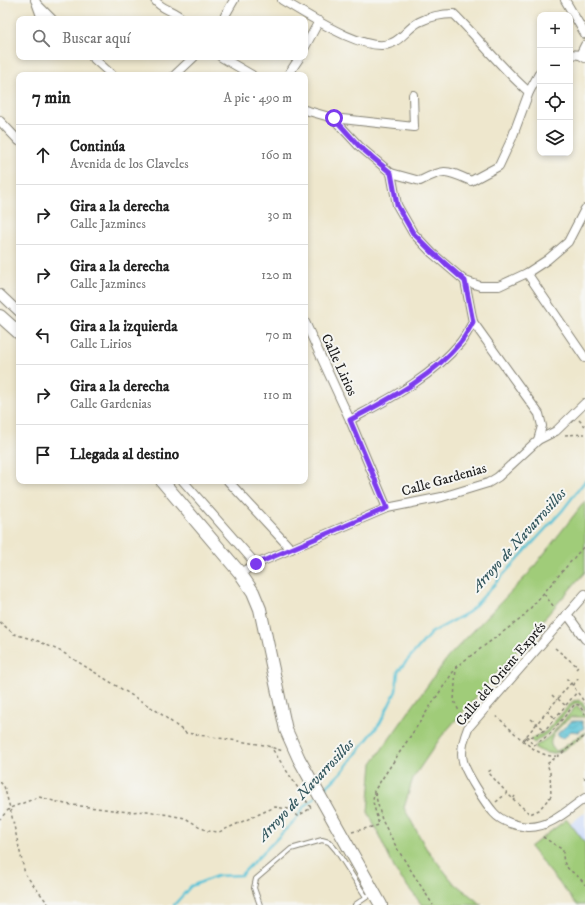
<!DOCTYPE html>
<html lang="es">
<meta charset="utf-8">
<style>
:root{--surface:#fff;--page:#f6f6f6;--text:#222;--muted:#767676;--line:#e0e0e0}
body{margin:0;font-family:"IM FELL DW Pica",serif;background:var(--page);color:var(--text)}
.controls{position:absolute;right:12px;top:12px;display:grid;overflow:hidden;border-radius:8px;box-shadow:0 2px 6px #0003}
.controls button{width:36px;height:36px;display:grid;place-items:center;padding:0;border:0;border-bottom:1px solid var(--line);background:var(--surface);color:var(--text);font:20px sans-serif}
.stop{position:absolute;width:12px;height:12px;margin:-9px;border:3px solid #7c3aed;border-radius:50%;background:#fff}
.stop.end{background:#7c3aed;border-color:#fff;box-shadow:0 1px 4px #0008}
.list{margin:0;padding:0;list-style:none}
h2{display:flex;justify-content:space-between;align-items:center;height:52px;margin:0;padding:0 16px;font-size:17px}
h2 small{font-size:13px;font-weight:400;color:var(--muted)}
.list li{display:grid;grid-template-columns:26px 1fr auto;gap:12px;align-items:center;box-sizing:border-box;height:60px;padding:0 16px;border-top:1px solid var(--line)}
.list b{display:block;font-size:15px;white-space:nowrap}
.list p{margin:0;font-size:13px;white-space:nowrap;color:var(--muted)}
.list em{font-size:13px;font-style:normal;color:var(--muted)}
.icon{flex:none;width:22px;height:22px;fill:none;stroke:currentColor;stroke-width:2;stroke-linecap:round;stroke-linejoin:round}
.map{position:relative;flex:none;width:585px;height:905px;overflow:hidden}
.search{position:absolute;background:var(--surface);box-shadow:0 2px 6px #0003;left:16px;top:16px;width:292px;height:44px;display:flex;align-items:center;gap:10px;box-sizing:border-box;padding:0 14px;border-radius:8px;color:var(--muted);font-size:15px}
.panel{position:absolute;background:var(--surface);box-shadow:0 2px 6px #0003;left:16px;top:72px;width:292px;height:412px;border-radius:8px}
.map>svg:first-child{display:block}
.built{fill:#cddbfa}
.green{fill:#a0cc79;stroke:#5e744a}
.water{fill:url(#water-waves);stroke:#3b707a}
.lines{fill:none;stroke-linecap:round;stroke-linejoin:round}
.stream{stroke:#5ac3d7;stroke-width:2.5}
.lane-casing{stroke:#858274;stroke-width:6}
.street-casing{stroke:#858274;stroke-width:10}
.secondary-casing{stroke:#858274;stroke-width:14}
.path{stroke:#858274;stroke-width:1.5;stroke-dasharray:3 3;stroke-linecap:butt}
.lane{stroke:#fff;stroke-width:4}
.street{stroke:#fff;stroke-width:8}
.secondary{stroke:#fff;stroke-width:12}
.route{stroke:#7c3aed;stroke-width:5}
.labels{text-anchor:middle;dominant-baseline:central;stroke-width:4;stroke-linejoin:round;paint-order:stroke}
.street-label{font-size:14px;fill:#1c1c1c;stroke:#f6f6f2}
.water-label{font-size:15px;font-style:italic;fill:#32565d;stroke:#f6f6f2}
</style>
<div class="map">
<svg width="585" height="905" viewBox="0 0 585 905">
<defs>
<pattern id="water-waves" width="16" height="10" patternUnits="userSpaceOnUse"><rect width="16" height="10" fill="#5ac3d7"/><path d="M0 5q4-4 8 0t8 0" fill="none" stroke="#4ea7b8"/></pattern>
</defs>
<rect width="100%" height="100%" fill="#f6f6f2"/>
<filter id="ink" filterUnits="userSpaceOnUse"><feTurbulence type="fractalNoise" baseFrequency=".025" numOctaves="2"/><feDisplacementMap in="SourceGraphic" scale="8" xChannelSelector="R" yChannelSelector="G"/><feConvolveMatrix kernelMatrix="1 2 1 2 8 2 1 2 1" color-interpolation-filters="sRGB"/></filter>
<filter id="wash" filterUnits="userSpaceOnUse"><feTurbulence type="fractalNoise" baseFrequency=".012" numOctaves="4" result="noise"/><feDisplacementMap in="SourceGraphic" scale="16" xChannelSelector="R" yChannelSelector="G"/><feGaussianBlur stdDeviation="0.9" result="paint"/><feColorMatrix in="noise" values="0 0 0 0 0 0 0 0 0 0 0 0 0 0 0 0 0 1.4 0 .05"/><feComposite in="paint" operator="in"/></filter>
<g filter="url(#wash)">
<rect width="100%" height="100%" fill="#eee7cd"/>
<polygon class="built" points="585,813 585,843 570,823"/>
<g class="green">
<polygon points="585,501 585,572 441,737 413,778 404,808 426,848 453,882 482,905 422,905 396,872 368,812 372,763 448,657 529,573"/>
<polygon points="580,700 585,706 585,711 580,704 575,703 548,733 534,743 530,739 545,732 573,701"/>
<path d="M577,705L585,715V717H571C562,724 541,741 556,751L561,749L585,732V734C567,747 556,762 534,747L550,736Z"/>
<polygon points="567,819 585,843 585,905 577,905 530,847"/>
</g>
<polygon class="water" points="572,721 582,721 584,728 579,732 571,731 564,738 558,736 558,733"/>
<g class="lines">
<g class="stream">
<polyline points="322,791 341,773 380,723 396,691 398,671 431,633 469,612 562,511 585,481"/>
<polyline points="174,905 191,886 217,876 241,875 296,819 304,807 315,797"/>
</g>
</g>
</g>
<g filter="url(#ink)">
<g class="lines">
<defs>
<g id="lane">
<polyline points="260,905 254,888 256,879 291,849 322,840 329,842 336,850 366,897"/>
<polyline points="355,905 368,896"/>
</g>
<g id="street">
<polyline points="35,0 37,4 52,19"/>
<path d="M155,0C161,10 175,10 182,19"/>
<path d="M282,0C305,13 366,55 392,43C402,39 409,27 419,22C429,17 443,14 454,14C480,40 502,69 529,92"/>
<polyline points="565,0 585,34"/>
<polyline points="37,5 42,19"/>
<polyline points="223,19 234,0"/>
<polyline points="305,47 319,21"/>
<polyline points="570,54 580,55 585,58"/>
<polyline points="580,55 585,45"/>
<polyline points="92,57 112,75"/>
<polyline points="221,57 252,75"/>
<polyline points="175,75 194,57"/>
<polyline points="288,75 300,57"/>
<polyline points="305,110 333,118 359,146 391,173 397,205 413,233 432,253 465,281 480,286 499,286 527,273 547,260 568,242 585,209"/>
<polyline points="333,118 414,127 413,95"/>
<polyline points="0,121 19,141"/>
<path d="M391,173L420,181C445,168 446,170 471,181L499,166L512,138L529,92L540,72"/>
<polyline points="527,273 585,358"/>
<polyline points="0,294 19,312"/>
<polyline points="305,322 350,420 387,508"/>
<path d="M350,420C389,399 431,378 460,343C465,337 469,329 473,322L465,281"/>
<polyline points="538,440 556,431 585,403"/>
<polyline points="183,481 256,564"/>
<polyline points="228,481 291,549"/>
<polyline points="240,573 256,564 387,508 442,497 488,483 498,477 538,440 542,426 539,414 473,322"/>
<path d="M585,594L468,728C464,738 460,750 463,761C465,772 486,804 494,813C502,822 517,826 528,827C550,828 569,809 585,798"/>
<polyline points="567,614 585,639"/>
</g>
<g id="secondary">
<polyline points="0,316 19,333"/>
<polyline points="162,481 240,573 253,592 260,609 286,730 299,759 381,905"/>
</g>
</defs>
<use href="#lane" class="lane-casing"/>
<use href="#street" class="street-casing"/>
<use href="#secondary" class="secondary-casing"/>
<g class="path">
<polyline points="579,420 585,426"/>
<polyline points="565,435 585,434"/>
<polyline points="544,594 554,607"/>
<polyline points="0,622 14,634 38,641 62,652 157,711 186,733 264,745 283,751"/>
<polyline points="555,648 578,667 576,669"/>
<polyline points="456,666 454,701 461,715"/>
<polyline points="571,683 585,703"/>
<polyline points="573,685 578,679 581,682"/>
<polyline points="552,695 557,700"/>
<polyline points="558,699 566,706"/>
<polyline points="547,711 555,718"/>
<path d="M496,716C511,728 536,759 556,756"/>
<polyline points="531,719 545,730"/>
<polyline points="526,736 529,738 545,730 577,692"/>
<polyline points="525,737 534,745 549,735 575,704 579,705 585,714"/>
<polyline points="523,740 571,683 566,678"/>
<polyline points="491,770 488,772 507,793"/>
<polyline points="584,777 585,779"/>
<polyline points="0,782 4,786 10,808 0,819"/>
<polyline points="375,793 382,820 398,850 433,905"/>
<polyline points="513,799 530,814 539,810 551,796 550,772 547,764 585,736"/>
<polyline points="496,802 507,793 513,799 515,796"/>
<polyline points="352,832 379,825 373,802 374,791 457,666 522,618 585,545"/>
<path d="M543,837L563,850C562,874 575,868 585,885"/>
<polyline points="49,905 25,874 10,808 39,797 65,804 128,812 147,811 185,818 207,831 219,832 275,807 289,809 298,816 311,808 271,747"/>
</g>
<use href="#lane" class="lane"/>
<use href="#street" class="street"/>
<use href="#secondary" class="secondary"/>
</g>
</g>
<g class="lines" filter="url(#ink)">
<path class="route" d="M256,564L387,508L350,420C389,399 431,378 460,343C465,337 469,329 473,322L465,281L432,252L413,233L397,205L391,173L359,146L334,118"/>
</g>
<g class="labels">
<g class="street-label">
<text transform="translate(339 365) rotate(65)">Calle Lirios</text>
<text transform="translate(444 480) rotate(-16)">Calle Gardenias</text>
<text transform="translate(501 674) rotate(-50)">Calle del Orient Exprés</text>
</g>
<g class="water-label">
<text transform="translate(519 540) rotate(-48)">Arroyo de Navarrosillos</text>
<text transform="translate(306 790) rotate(-47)">Arroyo de Navarrosillos</text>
</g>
</g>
</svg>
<div class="controls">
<button>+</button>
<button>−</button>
<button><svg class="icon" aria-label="locate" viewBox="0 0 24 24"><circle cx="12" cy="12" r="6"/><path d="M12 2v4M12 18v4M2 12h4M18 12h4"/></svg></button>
<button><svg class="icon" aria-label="layers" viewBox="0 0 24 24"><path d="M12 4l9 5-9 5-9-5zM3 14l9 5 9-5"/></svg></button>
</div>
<div class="stop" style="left:334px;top:118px"></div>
<div class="stop end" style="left:256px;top:564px"></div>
<div class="search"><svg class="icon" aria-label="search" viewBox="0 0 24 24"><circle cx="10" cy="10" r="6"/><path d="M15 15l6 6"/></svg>Buscar aquí</div>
<section class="panel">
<h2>7 min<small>A pie · 490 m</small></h2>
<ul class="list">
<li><svg class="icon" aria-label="ahead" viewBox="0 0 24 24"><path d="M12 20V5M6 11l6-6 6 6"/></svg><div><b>Continúa</b><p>Avenida de los Claveles</p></div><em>160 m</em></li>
<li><svg class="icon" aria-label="right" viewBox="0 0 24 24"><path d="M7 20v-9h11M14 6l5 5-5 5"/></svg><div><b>Gira a la derecha</b><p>Calle Jazmines</p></div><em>30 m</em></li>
<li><svg class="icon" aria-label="right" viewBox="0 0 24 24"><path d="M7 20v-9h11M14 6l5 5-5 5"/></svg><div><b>Gira a la derecha</b><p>Calle Jazmines</p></div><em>120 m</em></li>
<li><svg class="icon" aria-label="left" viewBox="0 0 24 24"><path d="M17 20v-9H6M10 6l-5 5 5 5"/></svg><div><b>Gira a la izquierda</b><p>Calle Lirios</p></div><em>70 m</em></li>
<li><svg class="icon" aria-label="right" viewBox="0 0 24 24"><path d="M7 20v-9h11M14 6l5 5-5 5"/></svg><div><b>Gira a la derecha</b><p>Calle Gardenias</p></div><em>110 m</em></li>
<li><svg class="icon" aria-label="arrive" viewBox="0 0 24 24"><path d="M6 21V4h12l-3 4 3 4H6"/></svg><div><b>Llegada al destino</b></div></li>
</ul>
</section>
</div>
